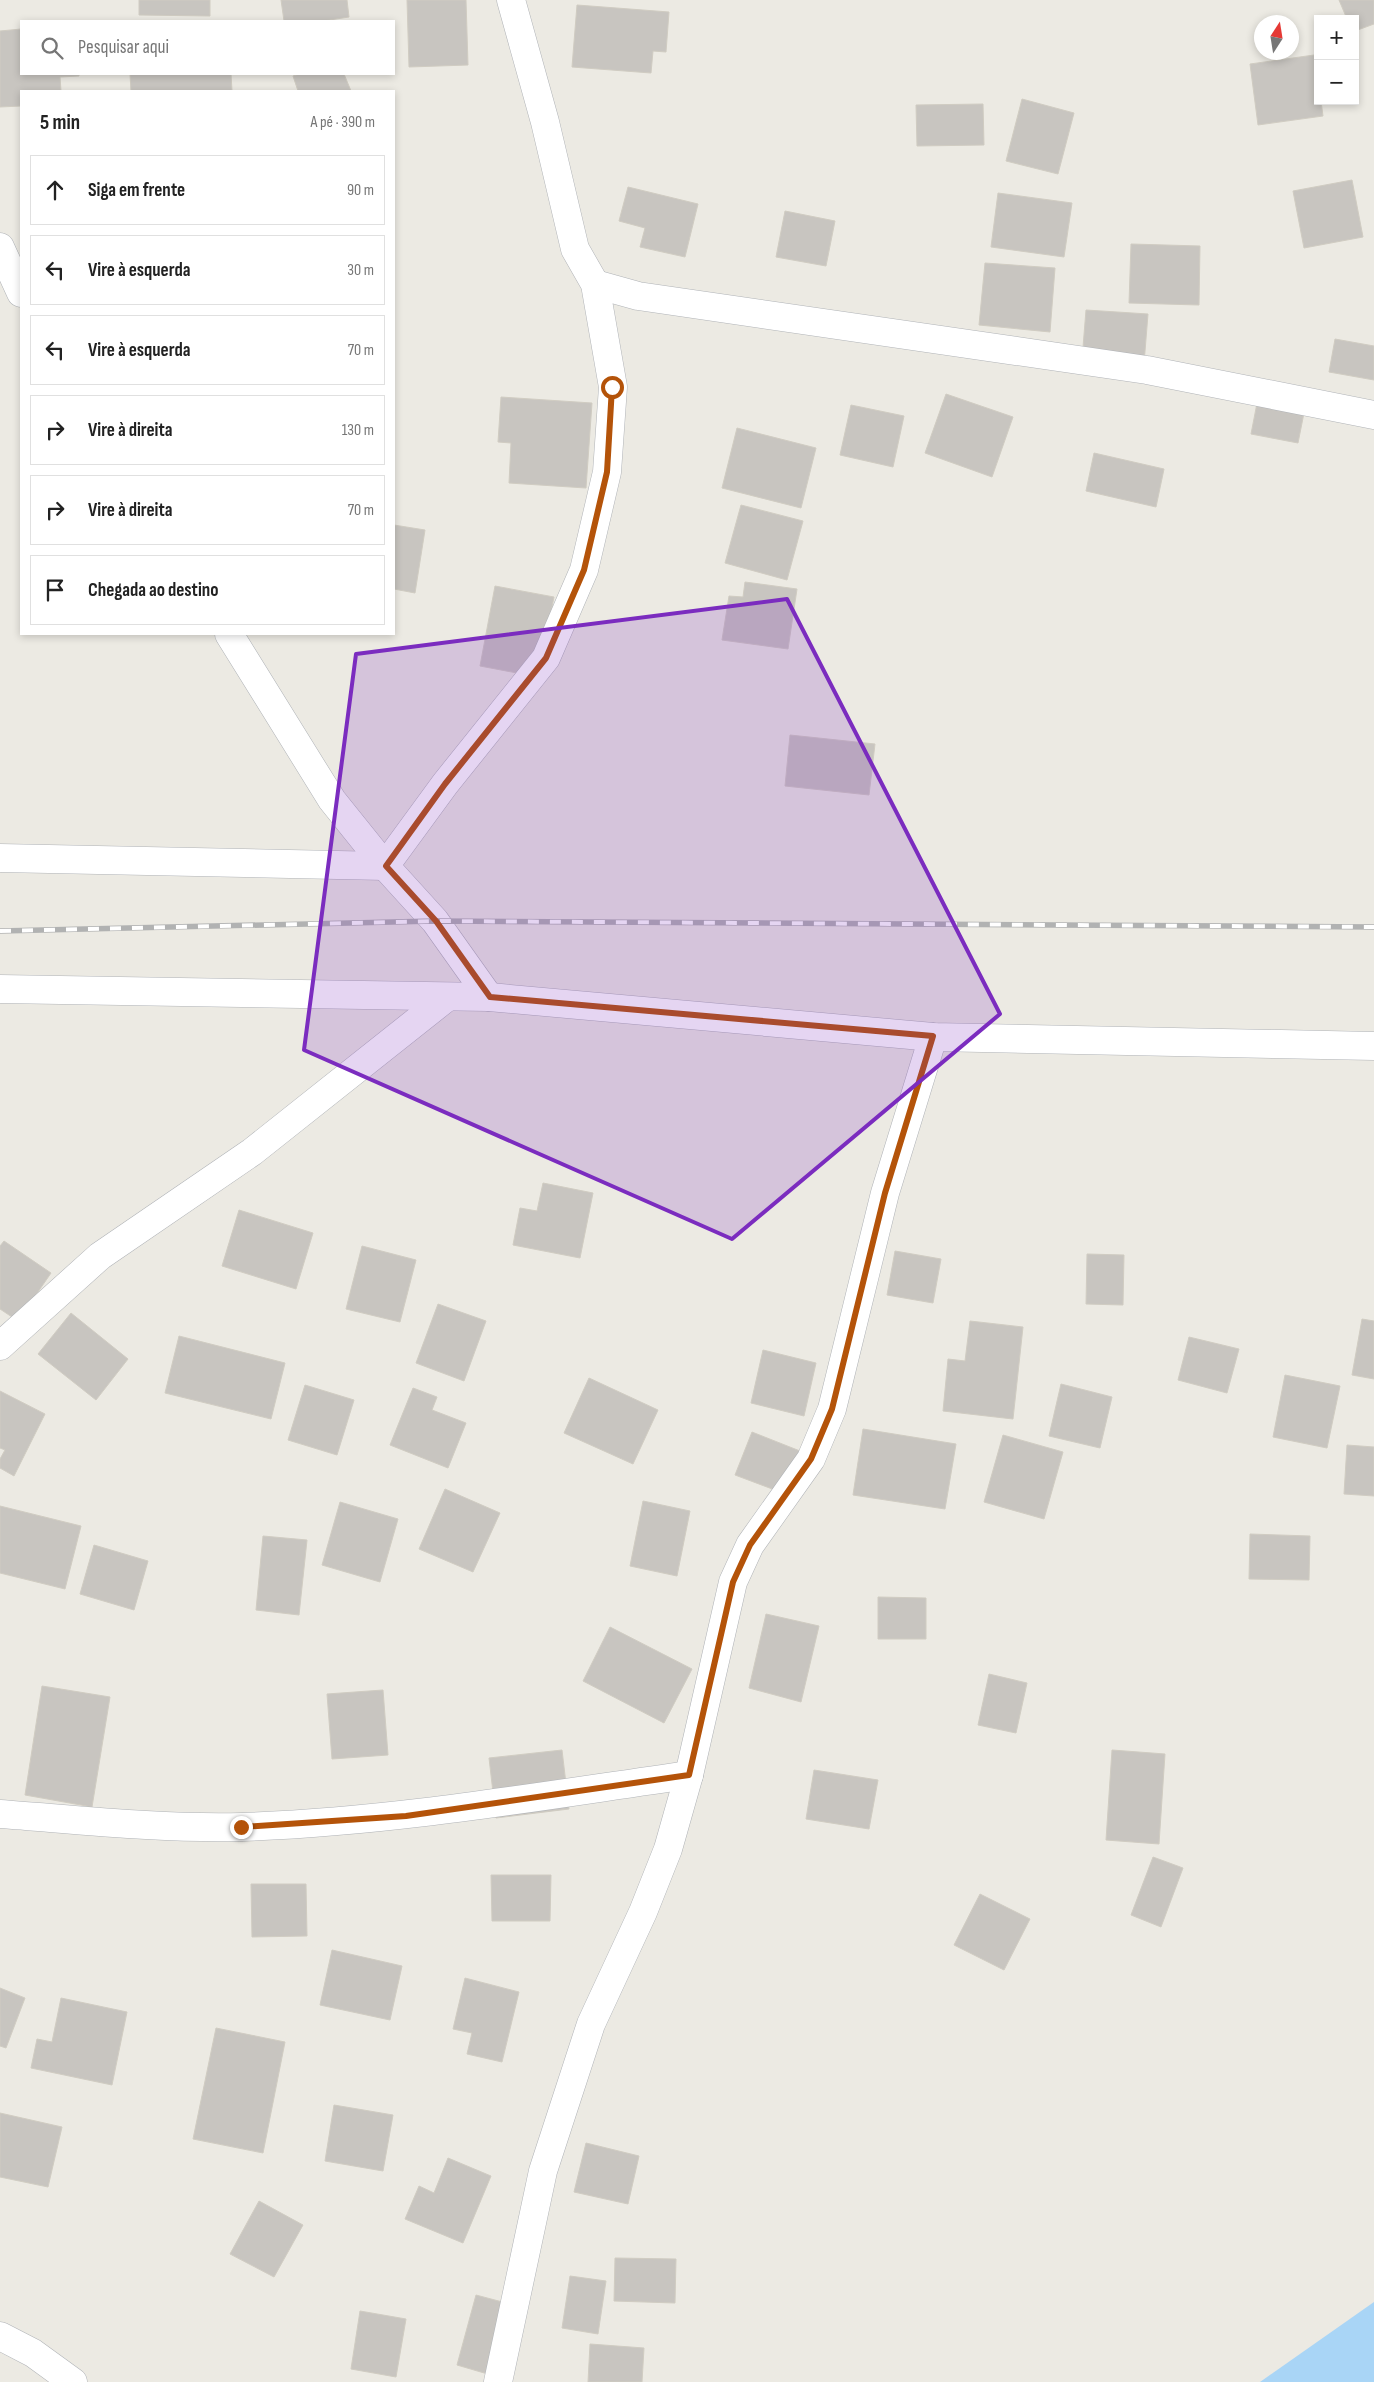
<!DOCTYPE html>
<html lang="pt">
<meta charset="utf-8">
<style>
:root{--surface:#fff;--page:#f6f6f6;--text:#222;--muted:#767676;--line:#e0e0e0}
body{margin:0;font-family:"Sofia Sans Condensed",sans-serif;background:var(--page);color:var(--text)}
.controls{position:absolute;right:15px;top:15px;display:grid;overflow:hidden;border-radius:0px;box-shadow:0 2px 8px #0003}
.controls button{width:45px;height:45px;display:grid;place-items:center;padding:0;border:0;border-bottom:1px solid var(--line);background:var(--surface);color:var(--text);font:25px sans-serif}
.compass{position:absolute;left:1254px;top:15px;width:45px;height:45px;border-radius:50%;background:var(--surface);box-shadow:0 2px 8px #0003;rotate:12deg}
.stop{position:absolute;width:15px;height:15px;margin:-11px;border:4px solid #b45309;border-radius:50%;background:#fff}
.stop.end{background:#b45309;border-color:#fff;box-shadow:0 1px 5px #0008}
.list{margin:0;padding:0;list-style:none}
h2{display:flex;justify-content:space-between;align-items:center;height:65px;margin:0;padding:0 20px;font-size:21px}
h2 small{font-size:16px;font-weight:400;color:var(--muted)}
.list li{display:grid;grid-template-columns:32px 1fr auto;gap:15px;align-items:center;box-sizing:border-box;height:70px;margin:0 10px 10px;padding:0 10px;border:1px solid var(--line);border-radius:0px}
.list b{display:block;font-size:19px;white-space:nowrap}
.list em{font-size:16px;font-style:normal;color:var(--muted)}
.icon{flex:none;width:28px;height:28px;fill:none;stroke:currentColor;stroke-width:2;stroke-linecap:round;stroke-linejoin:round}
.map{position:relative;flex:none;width:1374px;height:2382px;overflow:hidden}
.search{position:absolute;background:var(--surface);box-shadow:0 2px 8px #0003;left:20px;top:20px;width:375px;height:55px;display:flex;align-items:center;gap:12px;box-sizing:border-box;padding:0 18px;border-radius:0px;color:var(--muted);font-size:19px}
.panel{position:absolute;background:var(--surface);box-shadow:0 2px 8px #0003;left:20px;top:90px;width:375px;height:545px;border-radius:0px}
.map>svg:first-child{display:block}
.water{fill:#a9d5f6}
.building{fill:#c8c5c0;stroke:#d0ccc2}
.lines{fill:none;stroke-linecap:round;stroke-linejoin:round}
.street-casing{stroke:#b0b3b7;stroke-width:29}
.street{stroke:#fff;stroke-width:28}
.rail-casing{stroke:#b1b2b2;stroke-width:5.5}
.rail{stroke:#fff;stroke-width:4;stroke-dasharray:11;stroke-linecap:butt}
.route{stroke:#b45309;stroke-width:6}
.marked{fill:#7b2cbf;fill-opacity:0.2;stroke:#7b2cbf;stroke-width:4;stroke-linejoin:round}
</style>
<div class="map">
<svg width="1374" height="2382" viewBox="0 0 1374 2382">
<rect width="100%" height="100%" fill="#eceae3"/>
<polygon class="water" points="1374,2302 1374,2382 1260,2382"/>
<g class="building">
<polygon points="139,0 210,0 210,16 139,15"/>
<polygon points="281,0 347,0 349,17 323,21 284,21"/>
<polygon points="407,0 466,0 468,65 409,67"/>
<polygon points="1339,0 1374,0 1374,24 1355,31 1355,19 1347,19"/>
<polygon points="577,5 669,12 666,52 653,51 651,73 572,67"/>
<polygon points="21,29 21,74 79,74 79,76 60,77 61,91 21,91 21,106 0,107 0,31"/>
<polygon points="1314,55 1318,101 1321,101 1323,116 1258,125 1250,64"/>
<polygon points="130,74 231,74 232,91 131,91"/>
<polygon points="300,74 344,74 351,91 298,91 293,76"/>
<polygon points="1022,99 1074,113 1058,174 1006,161"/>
<polygon points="983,104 984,145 917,146 916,105"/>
<polygon points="1352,180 1363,237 1304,248 1293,191"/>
<polygon points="628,187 698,204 685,257 640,247 645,228 619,221"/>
<polygon points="998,193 1072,203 1064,257 991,247"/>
<polygon points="785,211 835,221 826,266 776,257"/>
<polygon points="1131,244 1200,246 1199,305 1129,303"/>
<polygon points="985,263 1055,268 1050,332 979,325"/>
<polygon points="1086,310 1148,314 1143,376 1081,372"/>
<polygon points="1335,339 1374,346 1374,380 1329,372"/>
<polygon points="1259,393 1306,403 1298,443 1251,434"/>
<polygon points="946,394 1013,417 992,477 925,453"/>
<polygon points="501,397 592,403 586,488 509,483 511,443 498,442"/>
<polygon points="851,405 904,416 893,467 840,455"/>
<polygon points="737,428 816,448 801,508 722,488"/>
<polygon points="1094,453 1164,469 1156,507 1086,491"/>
<polygon points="741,505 803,521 787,580 725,563"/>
<polygon points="394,525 425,530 415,593 394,589"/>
<polygon points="745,582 797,589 788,649 722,640 729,596 743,597"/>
<polygon points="495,586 554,597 538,677 480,666"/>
<polygon points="790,735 875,744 869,795 785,786"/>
<polygon points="543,1183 593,1193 580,1258 513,1245 520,1208 537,1211"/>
<polygon points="239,1210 313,1233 296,1289 222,1266"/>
<polygon points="4,1241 51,1273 18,1321 0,1309 0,1246"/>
<polygon points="362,1246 416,1260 400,1322 346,1309"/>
<polygon points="895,1251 941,1259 933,1303 887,1295"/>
<polygon points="1087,1254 1124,1255 1123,1305 1086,1304"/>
<polygon points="438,1304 486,1321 464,1381 416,1363"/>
<polygon points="71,1313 128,1359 96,1400 38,1354"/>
<polygon points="1362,1319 1374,1321 1374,1379 1352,1375"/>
<polygon points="970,1321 1023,1327 1013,1419 943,1411 948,1359 965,1361"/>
<polygon points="179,1336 285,1363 271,1419 165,1393"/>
<polygon points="1189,1337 1239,1349 1227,1393 1178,1380"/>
<polygon points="763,1350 816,1363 804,1416 751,1403"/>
<polygon points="1285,1375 1340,1386 1327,1448 1273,1437"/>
<polygon points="589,1378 658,1410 633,1464 564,1433"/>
<polygon points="1061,1384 1112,1397 1100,1448 1049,1436"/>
<polygon points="305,1385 354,1400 337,1455 288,1440"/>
<polygon points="413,1388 437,1397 432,1410 466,1423 448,1468 390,1445"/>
<polygon points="0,1391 45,1414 14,1476 0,1468 0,1459 5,1450 0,1448"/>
<polygon points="863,1429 956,1444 945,1509 853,1495"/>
<polygon points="752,1432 800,1451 783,1493 735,1475"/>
<polygon points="1003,1435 1063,1452 1044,1519 984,1502"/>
<polygon points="1347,1445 1374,1447 1374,1496 1344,1494"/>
<polygon points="445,1489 500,1513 473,1572 419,1549"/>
<polygon points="643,1501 690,1511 677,1576 630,1566"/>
<polygon points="340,1502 398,1519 380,1582 322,1565"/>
<polygon points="0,1506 81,1526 65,1589 0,1573"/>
<polygon points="1250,1534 1310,1536 1309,1580 1249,1579"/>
<polygon points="263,1536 307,1540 299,1615 256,1610"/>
<polygon points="94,1545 148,1561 134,1610 80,1594"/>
<polygon points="878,1597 926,1598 926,1639 878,1639"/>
<polygon points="766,1614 819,1626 801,1702 749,1688"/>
<polygon points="610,1627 692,1669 664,1723 583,1681"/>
<polygon points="989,1674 1027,1683 1016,1733 978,1725"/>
<polygon points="42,1686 110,1697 92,1807 25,1795"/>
<polygon points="383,1690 388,1755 332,1759 327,1694"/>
<polygon points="562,1750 569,1809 496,1818 489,1758"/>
<polygon points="1112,1750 1165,1754 1159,1844 1106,1840"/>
<polygon points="814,1770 878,1780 869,1829 806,1819"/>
<polygon points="1153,1857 1183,1868 1161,1927 1131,1915"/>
<polygon points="491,1875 551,1875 550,1921 492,1921"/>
<polygon points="251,1884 306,1884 307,1936 252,1937"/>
<polygon points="980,1894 1030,1919 1004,1970 954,1945"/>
<polygon points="332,1950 402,1966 390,2020 320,2005"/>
<polygon points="465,1978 519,1992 502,2062 467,2054 472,2033 453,2029"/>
<polygon points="0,1988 25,1998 6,2048 0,2046"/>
<polygon points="61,1998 127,2012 112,2085 31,2068 37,2039 52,2042"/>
<polygon points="216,2028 285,2042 263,2153 193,2139"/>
<polygon points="334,2105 393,2115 383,2171 325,2161"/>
<polygon points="0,2113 62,2127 48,2187 0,2177"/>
<polygon points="586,2143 639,2156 628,2204 574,2192"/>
<polygon points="448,2158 491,2176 463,2243 405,2219 419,2186 434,2193"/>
<polygon points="259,2201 303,2225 274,2277 230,2254"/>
<polygon points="615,2258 676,2259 675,2303 614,2301"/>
<polygon points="570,2276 606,2281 598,2334 562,2328"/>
<polygon points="476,2295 510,2304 491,2375 457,2365"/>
<polygon points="360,2311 406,2319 396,2377 351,2369"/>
<polygon points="590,2344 644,2348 642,2382 588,2382"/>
</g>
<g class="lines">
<defs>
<g id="street">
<polyline points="0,247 21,293"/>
<polyline points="595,284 638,296 1147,370 1374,415"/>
<polyline points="229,634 332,800 385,866 435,921 489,997"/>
<polyline points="0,858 385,866 445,784 546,658 584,570 607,472 613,387 595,284 575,249 545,122 511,0"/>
<polyline points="0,989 489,997 933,1037 1374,1046"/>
<polyline points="0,1346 100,1256 252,1152 446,998"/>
<path d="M0,1814C80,1820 161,1829 242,1827C392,1822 540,1796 689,1775"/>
<polyline points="0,2336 33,2353 73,2382"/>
<polyline points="498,2382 543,2171 591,2024 643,1912 668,1849 689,1775 733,1582 750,1545 811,1459 832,1409 885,1193 933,1037"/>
</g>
</defs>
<use href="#street" class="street-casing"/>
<use href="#street" class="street"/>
<defs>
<polyline id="rail" points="0,931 435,921 1374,927"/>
</defs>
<use href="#rail" class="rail-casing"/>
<use href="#rail" class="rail"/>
</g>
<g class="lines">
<polyline class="route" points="241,1827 406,1816 689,1775 733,1582 750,1545 811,1459 832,1409 885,1193 933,1036 490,997 436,921 386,866 445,784 546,658 584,570 607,472 612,387"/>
</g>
<path class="marked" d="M787,599L1000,1014L732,1239L304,1050L356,654Z"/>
</svg>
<div class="controls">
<button>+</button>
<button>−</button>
</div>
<svg class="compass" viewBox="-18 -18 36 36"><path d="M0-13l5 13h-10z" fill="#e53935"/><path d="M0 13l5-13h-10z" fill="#767676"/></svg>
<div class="stop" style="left:612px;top:387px"></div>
<div class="stop end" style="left:241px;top:1827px"></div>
<div class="search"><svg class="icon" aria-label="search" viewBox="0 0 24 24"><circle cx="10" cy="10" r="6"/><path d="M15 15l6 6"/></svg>Pesquisar aqui</div>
<section class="panel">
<h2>5 min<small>A pé · 390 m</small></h2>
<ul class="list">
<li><svg class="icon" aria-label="ahead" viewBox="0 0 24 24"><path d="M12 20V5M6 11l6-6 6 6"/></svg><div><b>Siga em frente</b></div><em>90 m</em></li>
<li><svg class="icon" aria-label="left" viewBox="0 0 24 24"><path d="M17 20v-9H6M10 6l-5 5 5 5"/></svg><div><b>Vire à esquerda</b></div><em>30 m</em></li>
<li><svg class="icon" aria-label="left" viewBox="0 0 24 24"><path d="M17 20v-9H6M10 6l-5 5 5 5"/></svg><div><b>Vire à esquerda</b></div><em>70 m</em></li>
<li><svg class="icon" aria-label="right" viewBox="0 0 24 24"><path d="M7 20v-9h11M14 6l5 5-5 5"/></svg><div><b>Vire à direita</b></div><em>130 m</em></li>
<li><svg class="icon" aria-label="right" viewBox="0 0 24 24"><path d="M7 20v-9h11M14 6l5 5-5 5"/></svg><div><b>Vire à direita</b></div><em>70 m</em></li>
<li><svg class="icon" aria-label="arrive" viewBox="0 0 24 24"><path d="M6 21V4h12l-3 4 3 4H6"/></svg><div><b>Chegada ao destino</b></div></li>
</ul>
</section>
</div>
